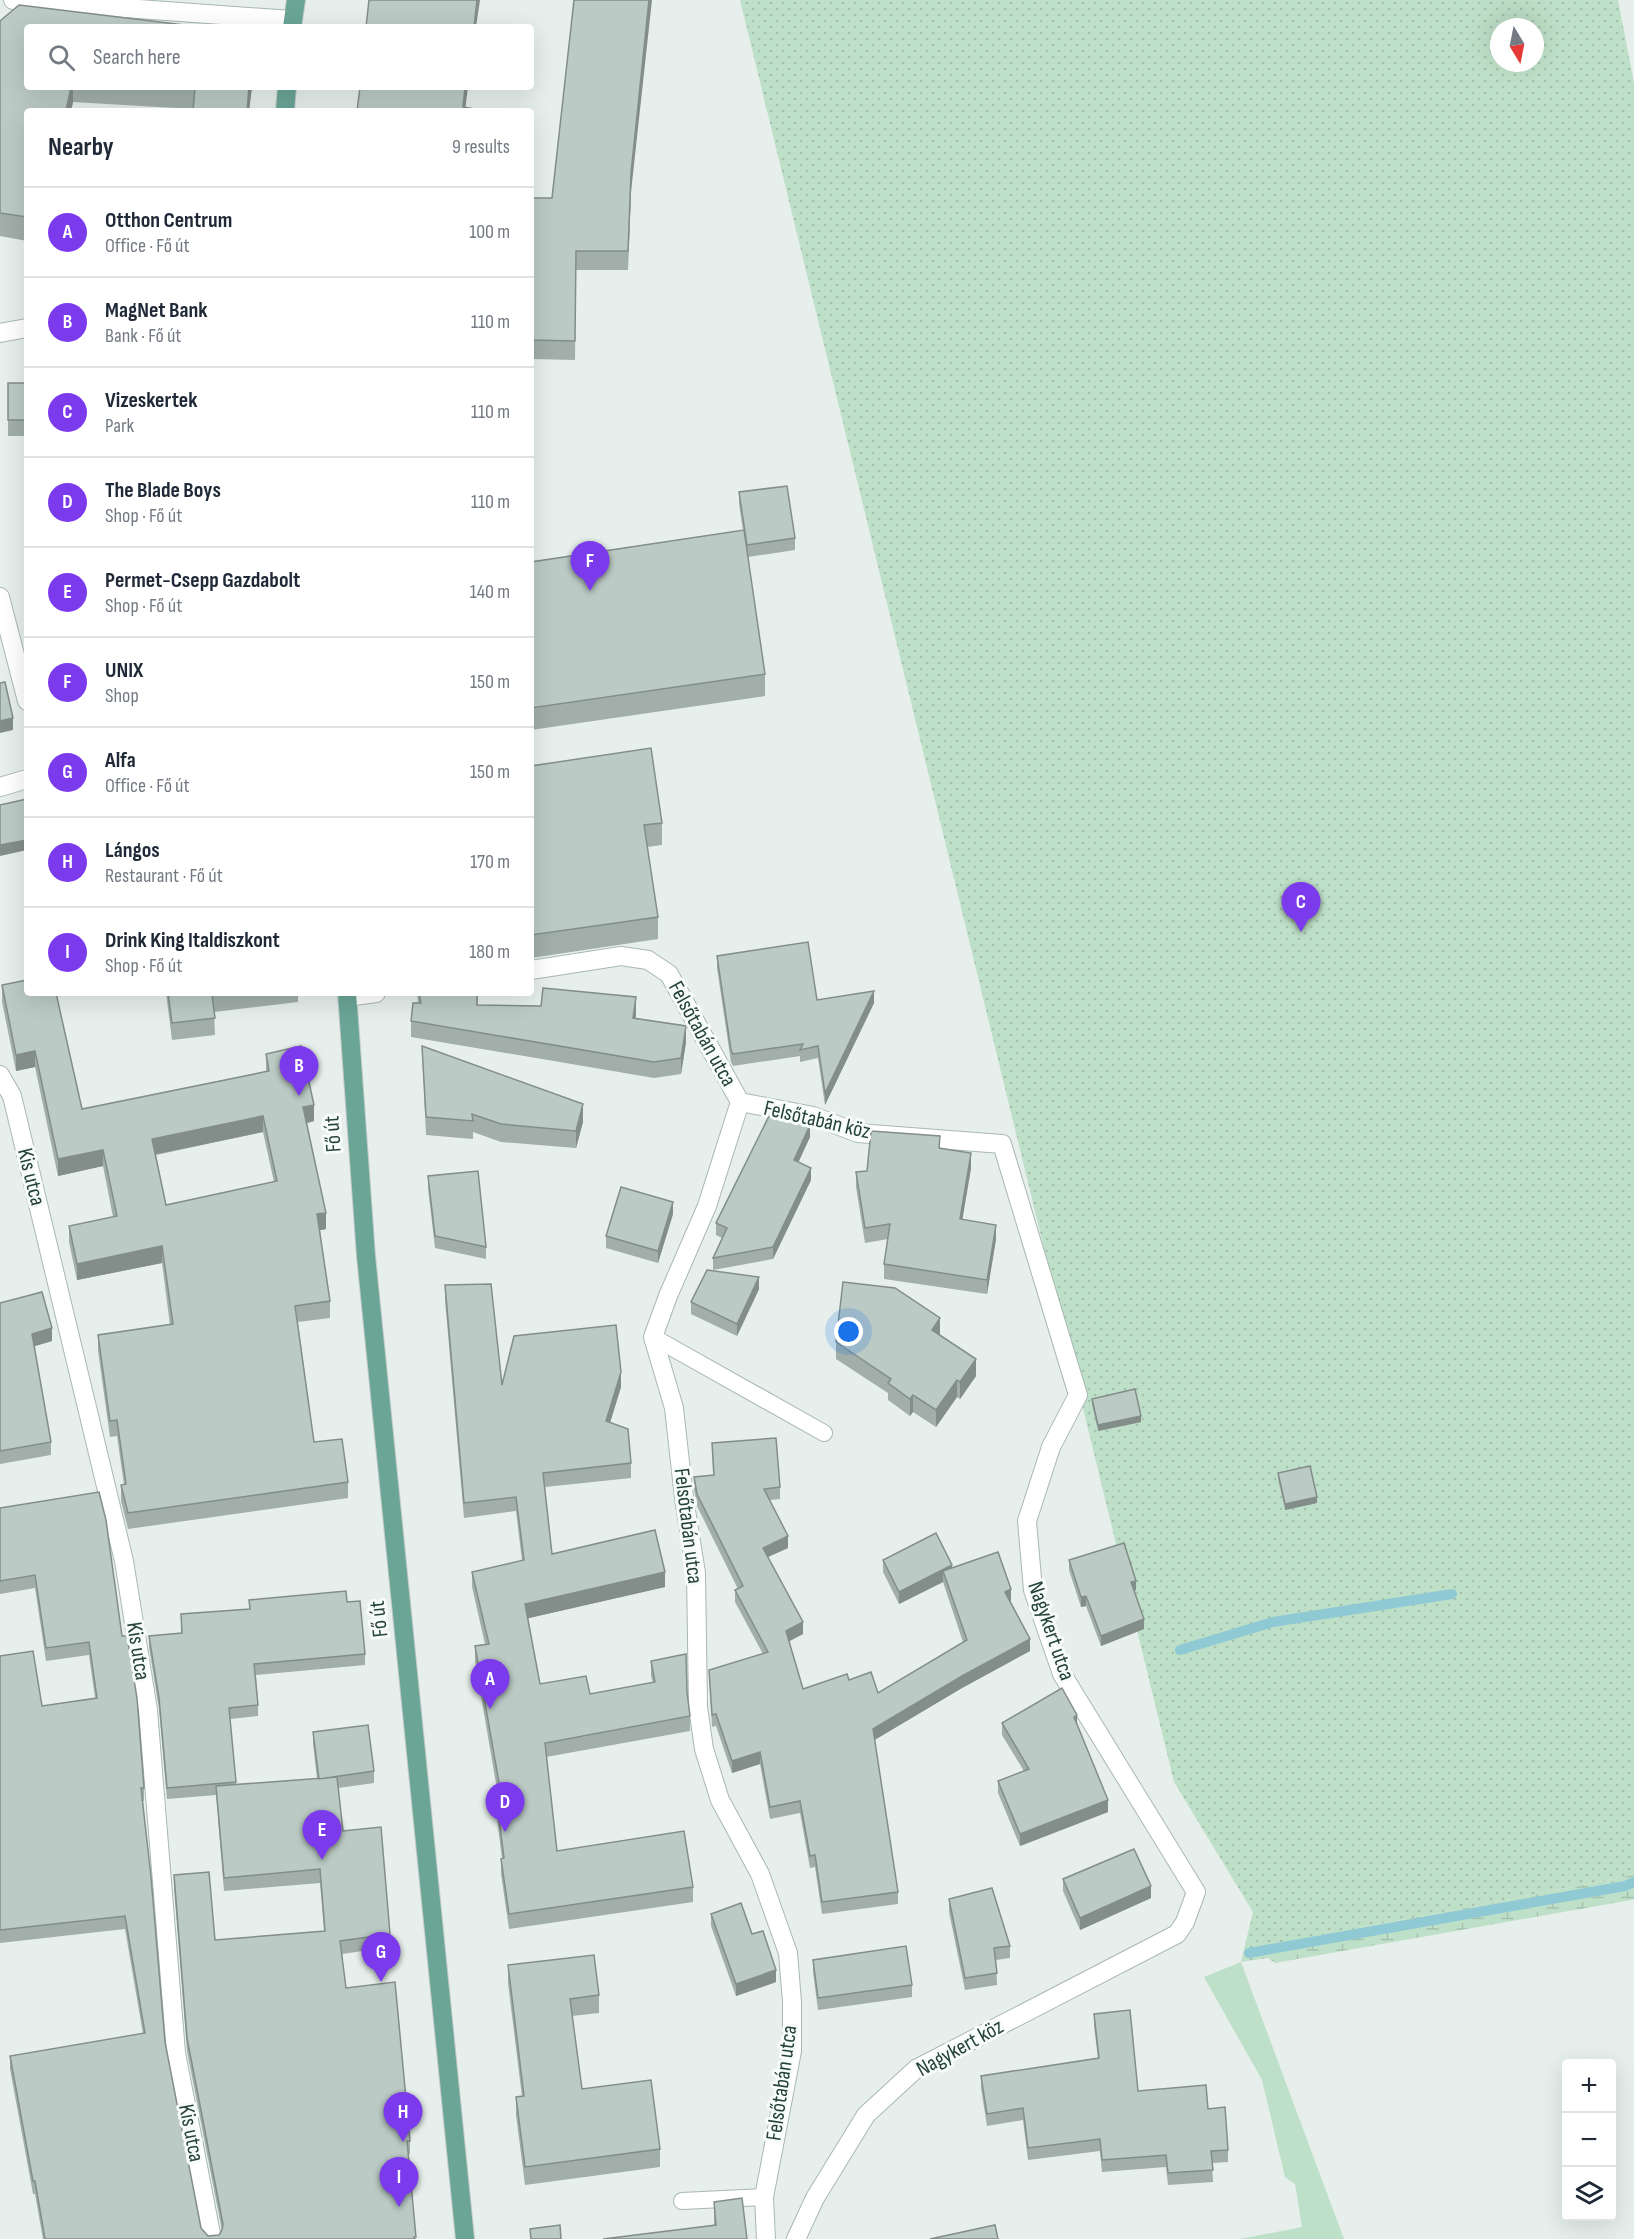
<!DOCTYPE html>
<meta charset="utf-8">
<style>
:root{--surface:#fff;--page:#f2f2f3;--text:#1f2937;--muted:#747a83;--line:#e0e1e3;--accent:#7c3aed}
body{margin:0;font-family:"Sofia Sans Condensed",sans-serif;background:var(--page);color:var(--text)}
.controls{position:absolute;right:18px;bottom:18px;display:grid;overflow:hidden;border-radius:6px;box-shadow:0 6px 24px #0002}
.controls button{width:54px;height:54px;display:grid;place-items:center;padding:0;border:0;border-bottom:2px solid var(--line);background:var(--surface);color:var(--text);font:30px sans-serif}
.compass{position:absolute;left:1490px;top:18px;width:54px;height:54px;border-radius:50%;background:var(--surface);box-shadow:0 6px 24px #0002;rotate:170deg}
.you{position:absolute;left:849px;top:1332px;width:21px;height:21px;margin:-15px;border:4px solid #fff;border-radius:50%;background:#1a73e8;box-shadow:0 0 0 9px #1a73e833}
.badge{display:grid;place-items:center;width:39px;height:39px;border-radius:50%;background:var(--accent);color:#fff;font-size:20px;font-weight:700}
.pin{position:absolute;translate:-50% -50px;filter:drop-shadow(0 2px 3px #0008)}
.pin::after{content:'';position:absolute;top:32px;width:21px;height:18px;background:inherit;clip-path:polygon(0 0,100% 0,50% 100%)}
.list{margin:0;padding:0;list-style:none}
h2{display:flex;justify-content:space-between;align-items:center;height:78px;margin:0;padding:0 24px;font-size:26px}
h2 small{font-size:20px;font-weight:400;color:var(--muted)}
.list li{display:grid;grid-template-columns:39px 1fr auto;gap:18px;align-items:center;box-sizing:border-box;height:90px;padding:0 24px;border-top:2px solid var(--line)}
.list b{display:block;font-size:22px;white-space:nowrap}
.list p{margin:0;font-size:20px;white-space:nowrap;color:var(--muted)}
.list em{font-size:20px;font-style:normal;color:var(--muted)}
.icon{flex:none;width:33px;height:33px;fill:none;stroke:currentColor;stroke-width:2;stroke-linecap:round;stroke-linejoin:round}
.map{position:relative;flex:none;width:1634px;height:2239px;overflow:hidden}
.search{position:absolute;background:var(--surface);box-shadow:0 6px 24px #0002;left:24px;top:24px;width:510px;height:66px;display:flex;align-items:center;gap:15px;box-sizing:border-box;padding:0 21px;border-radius:6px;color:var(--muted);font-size:22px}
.panel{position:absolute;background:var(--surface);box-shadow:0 6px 24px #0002;left:24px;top:108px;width:510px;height:888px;border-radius:6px}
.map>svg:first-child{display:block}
.grass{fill:#bfe0c8}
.wetland{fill:url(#wetland-marsh)}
.garden{fill:url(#garden-dots);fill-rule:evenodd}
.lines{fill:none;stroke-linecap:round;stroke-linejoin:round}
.stream{stroke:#8ec9d4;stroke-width:10}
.service-casing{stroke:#a8b8b2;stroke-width:18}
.pedestrian-casing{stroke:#a8b8b2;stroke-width:20}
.minor-casing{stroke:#a8b8b2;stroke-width:20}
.primary-casing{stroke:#c2cac8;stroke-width:20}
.service{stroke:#fff;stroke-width:16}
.pedestrian{stroke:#fff;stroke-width:18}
.minor{stroke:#fff;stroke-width:18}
.primary{stroke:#6aa596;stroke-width:18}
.wall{fill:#a1aea9;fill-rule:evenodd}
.shaded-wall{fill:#838d89}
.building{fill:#bbcac4;stroke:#838d89;stroke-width:1.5;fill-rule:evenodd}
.labels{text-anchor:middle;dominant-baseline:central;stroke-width:6;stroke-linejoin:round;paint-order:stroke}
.street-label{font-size:22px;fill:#24423a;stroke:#f7fbf9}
</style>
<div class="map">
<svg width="1634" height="2239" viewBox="0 0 1634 2239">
<defs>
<pattern id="wetland-marsh" width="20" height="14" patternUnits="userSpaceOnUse" patternTransform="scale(1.5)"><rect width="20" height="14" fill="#bfe0c8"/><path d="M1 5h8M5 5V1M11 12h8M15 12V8" fill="none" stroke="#a4c1ad"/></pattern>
<pattern id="garden-dots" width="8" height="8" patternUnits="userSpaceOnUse" patternTransform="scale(1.5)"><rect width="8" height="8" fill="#bfe0c8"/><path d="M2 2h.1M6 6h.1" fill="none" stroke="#a4c1ad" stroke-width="1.8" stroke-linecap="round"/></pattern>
</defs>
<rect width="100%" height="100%" fill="#e6efeb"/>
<polygon class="grass" points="1241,1962 1344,2239 1240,2239 1302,2227 1295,2184 1285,2177 1262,2080 1204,1977"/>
<polygon class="wetland" points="1634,1873 1634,1899 1631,1900 1275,1963 1268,1958 1271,1945 1624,1877"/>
<path class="garden" d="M740,0H1618L1634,83V1873L1624,1877L1271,1945L1268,1958L1241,1962L1253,1912L1174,1782ZM1499,27H1535V63H1499Z"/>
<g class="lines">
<g class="stream">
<polyline points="1180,1650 1273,1622 1452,1594"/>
<polyline points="1249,1953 1625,1886 1634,1882"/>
</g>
<defs>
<g id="service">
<polyline points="653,1337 824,1433"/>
<polyline points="682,2201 764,2197"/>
</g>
<polyline id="pedestrian" points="0,333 27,328"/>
<g id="minor">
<polyline points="13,0 292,20"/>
<polyline points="0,597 27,701"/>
<polyline points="0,787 27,779"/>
<polyline points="531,970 621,956 648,960 669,974 740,1102 707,1206 668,1296 653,1337 674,1408 684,1498 696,1573 698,1707 704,1749 720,1800 760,1874 788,1953 792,2002 792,2051 764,2197 766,2239"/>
<polyline points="347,997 376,993"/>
<polyline points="0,1075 12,1096 124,1561 148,1710 176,2053 212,2239"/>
<polyline points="740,1102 813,1116 858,1133 1002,1144 1078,1395 1051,1447 1027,1521 1033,1590 1062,1674 1196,1892 1185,1922 1177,1934 916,2069 866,2115 815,2198 796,2239"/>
</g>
<g id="primary">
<polyline points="292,27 296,0"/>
<polyline points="285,111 287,87"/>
<polyline points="347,993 366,1256 465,2239"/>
</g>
</defs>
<use href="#service" class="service-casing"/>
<use href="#pedestrian" class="pedestrian-casing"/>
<use href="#minor" class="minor-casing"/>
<use href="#primary" class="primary-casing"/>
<use href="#service" class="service"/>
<use href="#pedestrian" class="pedestrian"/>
<use href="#minor" class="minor"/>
<use href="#primary" class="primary"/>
</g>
<g class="wall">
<polygon points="0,21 27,87 252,87 249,111 193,111 193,109 73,102 71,111 27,111 27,241 0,236"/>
<polygon points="631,192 628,270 576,270 575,360 531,359 531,198 552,198"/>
<rect x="8" y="383" width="19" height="53"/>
<polygon points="739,492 795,538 795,550 748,557 765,674 765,696 531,730 531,562 743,530 739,504"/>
<polygon points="531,766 662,823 662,845 647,847 658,917 658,939 531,958"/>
<polygon points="717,956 817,1000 874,1003 825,1105 818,1058 800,1062 800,1056 733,1066 731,1062 717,968"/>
<path d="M2,985L82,1109L266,1071V1054L314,1121L307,1123L326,1229L320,1230L330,1301V1318L298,1322L314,1442L348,1482V1498L128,1529L121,1501V1485H124L117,1436L110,1437L98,1351V1335L170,1325L162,1263L77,1280L69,1242V1226L113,1217L103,1166L58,1176L35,1067L16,1071L2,1002ZM263,1132L274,1182L166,1205L156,1155Z"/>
<polygon points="166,993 298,993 298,1002 214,1012 215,1035 172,1040"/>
<polygon points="417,993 478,993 478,1005 636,1013 636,1018 686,1042 681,1074 654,1078 411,1037 411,1021 418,1003"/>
<polygon points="422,1046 583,1122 576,1148 501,1142 473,1132 473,1139 426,1135"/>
<polygon points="810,1137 798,1162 811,1180 773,1259 713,1270 713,1258 722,1238 716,1235 716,1223"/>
<polygon points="940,1148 971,1168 962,1220 996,1239 987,1294 884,1279 884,1264 888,1239 865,1243 856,1187 856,1172 867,1171"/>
<polygon points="428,1176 486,1247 486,1259 435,1248 428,1188"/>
<polygon points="673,1214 658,1263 606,1248 606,1236"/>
<polygon points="445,1285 502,1385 621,1387 610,1422 631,1463 631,1478 545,1487 552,1554 665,1587 528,1618 540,1684 590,1694 653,1683 651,1676 651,1661 687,1692 690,1716 690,1731 546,1757 557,1851 693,1887 693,1902 509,1929 501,1874 501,1859 502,1859 496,1810 496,1795 498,1795 475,1661 475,1646 485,1644 472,1587 472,1572 522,1561 516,1511 464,1518 445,1300"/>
<polygon points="759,1289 737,1336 691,1314 691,1302"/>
<polygon points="0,1303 52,1341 34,1346 51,1442 51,1455 0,1464"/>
<polygon points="940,1336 976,1376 960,1399 957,1397 936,1427 913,1412 910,1416 888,1400 888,1393 836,1359 836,1342"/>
<polygon points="1092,1399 1141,1422 1098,1431 1092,1405"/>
<polygon points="712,1443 780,1487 780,1499 770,1500 788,1548 768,1557 803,1634 789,1641 803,1689 849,1680 878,1693 963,1642 943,1582 899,1604 883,1572 883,1560 952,1568 1011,1601 1010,1602 1030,1651 962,1688 874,1740 898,1892 898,1904 822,1914 815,1867 810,1868 800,1813 770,1819 760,1764 732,1773 716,1726 712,1727 709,1670 763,1654 735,1602 735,1590 738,1589 697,1506 694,1489 694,1477 713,1475"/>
<polygon points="1278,1473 1317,1503 1285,1510 1278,1479"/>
<polygon points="99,1492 144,1788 144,1801 143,1801 165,2042 201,2228 208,2236 219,2235 222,2231 187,2051 174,1888 174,1875 215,1940 324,1931 320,1883 224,1891 216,1795 167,1799 159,1709 149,1647 149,1636 181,1633 181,1614 249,1609 249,1600 347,1602 365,1654 365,1665 256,1675 258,1705 258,1716 230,1719 236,1784 317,1779 313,1744 313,1732 374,1771 374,1783 338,1788 343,1831 390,1934 390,1947 342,1954 346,1988 410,2141 410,2154 408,2154 416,2239 43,2239 35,2194 33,2194 10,2069 10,2056 143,2034 125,1929 0,1943 0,1656 42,1706 95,1698 89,1655 46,1661 35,1588 0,1594 0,1508"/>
<polygon points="1069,1560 1136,1590 1134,1591 1144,1629 1101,1646 1086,1606 1081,1607 1069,1570"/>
<polygon points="1002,1723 1077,1726 1108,1812 1020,1846 998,1793 998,1781 1024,1771 1002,1735"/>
<polygon points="1063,1879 1151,1898 1080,1930 1063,1891"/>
<polygon points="949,1899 1010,1946 1010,1958 996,1960 997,1985 965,1990 949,1912"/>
<polygon points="711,1914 752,1934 776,1982 736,1996 711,1926"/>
<polygon points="813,1960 912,1985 912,1997 818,2010 813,1972"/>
<polygon points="508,1965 599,1995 599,2013 572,2016 582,2089 660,2149 660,2167 525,2185 516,2115 516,2097 522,2097 508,1983"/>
<polygon points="1094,2014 1138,2091 1208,2109 1228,2150 1228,2162 1212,2163 1213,2182 1168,2185 1166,2167 1102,2172 1100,2151 1028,2160 1023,2120 987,2126 981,2088 981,2076 1098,2059 1094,2026"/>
<polygon points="714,2202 747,2239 714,2225"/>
</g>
<g class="shaded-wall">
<polygon points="477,0 480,0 476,27 474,27"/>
<polygon points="649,0 652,0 631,192 628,270 631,173"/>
<polygon points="71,87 73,87 73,102 71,111 66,111"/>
<polygon points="249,87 252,87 249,111 247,111"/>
<polygon points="465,87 468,87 465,111 463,111"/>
<polygon points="13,718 13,730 0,733 0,721"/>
<polygon points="27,840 27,850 0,856 0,845"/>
<polygon points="874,991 874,1003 825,1105 825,1093"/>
<polygon points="636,997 636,1013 633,1033 633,1018"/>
<polygon points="686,1026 686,1042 681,1074 681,1058"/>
<polygon points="35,1051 35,1067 16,1071 16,1055"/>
<polygon points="583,1104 583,1122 576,1148 576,1131"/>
<polygon points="314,1105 314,1121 303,1124 303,1107"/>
<polygon points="263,1116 263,1132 152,1155 152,1139"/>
<polygon points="810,1125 810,1137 794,1172 794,1160"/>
<polygon points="103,1150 103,1166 58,1176 58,1159"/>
<polygon points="971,1153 971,1168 960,1234 960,1219"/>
<polygon points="811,1168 811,1180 773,1259 773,1247"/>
<polygon points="673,1202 673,1214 658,1263 658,1251"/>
<polygon points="326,1213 326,1229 317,1231 317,1214"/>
<polygon points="996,1225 996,1239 987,1294 987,1280"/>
<polygon points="162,1246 162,1263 77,1280 77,1264"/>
<polygon points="759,1277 759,1289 737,1336 737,1324"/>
<polygon points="940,1318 940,1335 932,1330"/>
<polygon points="52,1328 52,1341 32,1347 32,1334"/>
<polygon points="976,1359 976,1376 960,1399 960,1382"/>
<polygon points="621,1372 621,1387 606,1436 606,1421"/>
<polygon points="957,1380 957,1397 936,1427 936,1410"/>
<polygon points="913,1395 913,1412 910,1416 910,1399"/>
<polygon points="1141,1416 1141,1422 1098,1431 1098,1425"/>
<polygon points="1317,1497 1317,1503 1285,1510 1285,1504"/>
<polygon points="788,1536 788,1548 763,1559 763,1548"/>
<polygon points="952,1565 952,1577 943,1571 943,1582 899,1604 899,1592"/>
<polygon points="665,1572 665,1587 525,1619 525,1604"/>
<polygon points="1136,1581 1136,1590 1131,1592 1131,1582"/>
<polygon points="1011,1589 1011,1601 1005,1604 1005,1592"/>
<polygon points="1086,1596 1086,1606 1081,1607 1081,1597"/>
<polygon points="1144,1619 1144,1629 1101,1646 1101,1636"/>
<polygon points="803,1622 803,1634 786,1643 786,1631"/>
<polygon points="1030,1639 1030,1651 962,1688 873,1741 873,1729 962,1676"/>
<polygon points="1077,1715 1077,1727 1074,1717"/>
<polygon points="760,1752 760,1764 732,1773 732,1761"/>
<polygon points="1108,1800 1108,1812 1020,1846 1020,1834"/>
<polygon points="1151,1886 1151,1898 1080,1930 1080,1918"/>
<polygon points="776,1970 776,1982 736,1996 736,1984"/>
</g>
<g class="building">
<polygon points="369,0 477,0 474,27 366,27"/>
<polygon points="574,0 649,0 631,173 628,251 576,251 575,341 531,340 531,198 552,198"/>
<polygon points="19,5 201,27 27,27 27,87 71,87 66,111 27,111 27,217 0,213 0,21"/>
<polygon points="195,87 249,87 247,111 193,111"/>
<polygon points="360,87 465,87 463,107 486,111 357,111"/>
<rect x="8" y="383" width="19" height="37"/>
<polygon points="787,486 795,538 747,545 739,492"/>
<polygon points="744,530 765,674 531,708 531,562"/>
<polygon points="5,682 13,718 0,721 0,683"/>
<polygon points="651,748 662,823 644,825 658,917 531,935 531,766"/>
<polygon points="27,799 27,840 0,845 0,805"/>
<polygon points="808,942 817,1000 874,991 825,1093 818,1046 800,1050 803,1044 733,1054 731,1050 717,956"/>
<path d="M27,980V993H56L82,1109L269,1071L266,1054L301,1046L314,1105L303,1107L326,1213L317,1214L330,1301L295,1306L314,1442L342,1439L348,1482L128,1513L121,1485L126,1484L117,1420L110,1421L98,1335L173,1324L162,1246L77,1264L69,1226L117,1216L103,1150L58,1159L35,1051L16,1055L2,985ZM263,1116L277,1181L166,1205L152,1139Z"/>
<polygon points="543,988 636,997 633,1018 686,1026 681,1058 654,1062 411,1021 413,1003 421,1003 419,993 477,993 477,1005 541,1006"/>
<polygon points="168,993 229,993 212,995 215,1018 172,1023"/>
<polygon points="422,1046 583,1104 576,1131 501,1124 472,1114 473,1121 426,1117"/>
<polygon points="773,1108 810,1125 794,1160 811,1168 773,1247 713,1258 727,1228 716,1223"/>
<polygon points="871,1131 940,1136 939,1148 971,1153 960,1219 996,1225 987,1280 884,1264 890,1224 865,1228 856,1172 867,1171"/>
<polygon points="478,1171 486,1247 435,1236 428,1176"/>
<polygon points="621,1187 673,1202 658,1251 606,1236"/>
<polygon points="707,1270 759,1277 737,1324 691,1302"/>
<polygon points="843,1282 895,1288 940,1318 932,1330 976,1359 960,1382 957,1380 936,1410 913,1395 910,1399 888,1383 891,1379 836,1342"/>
<polygon points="491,1284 502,1385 514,1336 616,1325 621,1372 606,1421 628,1429 631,1463 543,1473 552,1554 655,1530 665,1572 525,1604 540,1684 586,1676 590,1694 655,1682 651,1661 686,1654 687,1692 690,1716 545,1743 557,1851 684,1831 693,1887 509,1914 501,1859 504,1858 496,1795 501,1794 475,1646 489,1644 472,1572 524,1560 516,1497 464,1503 445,1285"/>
<polygon points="42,1292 52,1328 32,1334 51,1442 0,1451 0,1303"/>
<polygon points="1135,1389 1141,1416 1098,1425 1092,1399"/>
<polygon points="776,1438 780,1487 764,1489 788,1536 763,1548 803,1622 786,1631 803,1689 847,1674 849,1680 871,1672 878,1693 967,1640 943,1571 998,1552 1011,1589 1005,1592 1030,1639 962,1676 873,1729 898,1892 822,1902 815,1855 810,1856 800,1801 770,1807 760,1752 732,1761 716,1714 712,1715 709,1670 768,1652 735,1590 743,1586 697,1494 694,1477 714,1475 712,1443"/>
<polygon points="1310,1466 1317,1497 1285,1504 1278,1473"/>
<polygon points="99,1492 106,1520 122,1636 127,1636 137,1698 144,1788 141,1788 151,1877 165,2042 201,2228 208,2236 219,2235 222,2230 223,2224 187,2038 174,1875 209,1872 215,1940 325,1931 320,1869 224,1878 216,1786 337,1777 343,1831 381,1827 390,1934 340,1941 346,1988 395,1982 410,2141 407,2141 416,2237 414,2237 414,2239 45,2239 35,2181 33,2181 10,2056 145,2033 125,1916 0,1930 0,1656 33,1651 42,1706 97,1698 89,1642 46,1648 35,1575 0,1581 0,1508"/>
<polygon points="936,1533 952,1565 899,1592 883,1560"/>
<polygon points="1124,1543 1136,1581 1131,1582 1144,1619 1101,1636 1086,1596 1081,1597 1069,1560"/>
<polygon points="346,1591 347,1602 360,1601 365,1654 254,1664 258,1705 229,1708 236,1782 167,1788 159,1698 149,1636 182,1633 181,1614 250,1609 249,1600"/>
<polygon points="1062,1688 1077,1715 1074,1717 1108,1800 1020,1834 998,1781 1029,1769 1002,1723"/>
<polygon points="368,1725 374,1771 319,1779 313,1732"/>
<polygon points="1134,1849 1151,1886 1080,1918 1063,1879"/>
<polygon points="992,1888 1010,1946 994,1948 997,1973 965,1978 949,1899"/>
<polygon points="741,1903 752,1934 763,1931 776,1970 736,1984 711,1914"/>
<polygon points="906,1946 912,1985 818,1998 813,1960"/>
<polygon points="594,1955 599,1995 570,1999 582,2089 651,2080 660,2149 525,2167 516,2097 524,2096 508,1965"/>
<polygon points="1130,2010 1138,2091 1206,2085 1208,2109 1225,2107 1228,2150 1211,2151 1213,2170 1168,2173 1166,2155 1102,2160 1100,2139 1028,2148 1023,2108 987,2114 981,2076 1099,2058 1094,2014"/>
<polygon points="742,2198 747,2239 603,2239 716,2225 714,2202"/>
<polygon points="560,2225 561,2239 531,2239 530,2229"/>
<polygon points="995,2225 998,2239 930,2239"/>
</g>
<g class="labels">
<g class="street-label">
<text transform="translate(702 1034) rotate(61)">Felsőtabán utca</text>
<text transform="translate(817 1120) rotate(13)">Felsőtabán köz</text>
<text transform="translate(333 1134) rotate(-94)">Fő út</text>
<text transform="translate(31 1177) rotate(76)">Kis utca</text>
<text transform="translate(688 1526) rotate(83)">Felsőtabán utca</text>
<text transform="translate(379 1619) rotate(-96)">Fő út</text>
<text transform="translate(1051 1631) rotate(71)">Nagykert utca</text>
<text transform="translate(138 1651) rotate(81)">Kis utca</text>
<text transform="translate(960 2048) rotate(-29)">Nagykert köz</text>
<text transform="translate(782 2083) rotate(-82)">Felsőtabán utca</text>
<text transform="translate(191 2133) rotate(79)">Kis utca</text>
</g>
</g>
</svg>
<div class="controls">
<button>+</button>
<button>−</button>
<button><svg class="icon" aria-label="layers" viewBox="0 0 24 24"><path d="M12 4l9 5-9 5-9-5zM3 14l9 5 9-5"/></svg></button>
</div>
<svg class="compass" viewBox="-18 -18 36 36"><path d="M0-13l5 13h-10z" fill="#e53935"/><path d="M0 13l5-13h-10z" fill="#747a83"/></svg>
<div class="you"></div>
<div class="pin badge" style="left:490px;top:1709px">A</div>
<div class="pin badge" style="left:299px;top:1096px">B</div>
<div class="pin badge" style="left:1301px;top:932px">C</div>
<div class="pin badge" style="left:505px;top:1832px">D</div>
<div class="pin badge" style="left:322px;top:1860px">E</div>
<div class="pin badge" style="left:590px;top:591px">F</div>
<div class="pin badge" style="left:381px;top:1982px">G</div>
<div class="pin badge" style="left:403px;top:2142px">H</div>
<div class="pin badge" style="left:399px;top:2207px">I</div>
<div class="search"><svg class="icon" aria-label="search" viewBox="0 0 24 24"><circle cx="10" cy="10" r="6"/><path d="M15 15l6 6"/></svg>Search here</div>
<section class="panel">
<h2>Nearby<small>9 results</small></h2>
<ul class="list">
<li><span class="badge">A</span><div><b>Otthon Centrum</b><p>Office · Fő út</p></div><em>100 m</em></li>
<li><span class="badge">B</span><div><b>MagNet Bank</b><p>Bank · Fő út</p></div><em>110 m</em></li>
<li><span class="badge">C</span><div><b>Vizeskertek</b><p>Park</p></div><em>110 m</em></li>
<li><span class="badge">D</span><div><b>The Blade Boys</b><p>Shop · Fő út</p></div><em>110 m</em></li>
<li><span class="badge">E</span><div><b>Permet-Csepp Gazdabolt</b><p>Shop · Fő út</p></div><em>140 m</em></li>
<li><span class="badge">F</span><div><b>UNIX</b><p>Shop</p></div><em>150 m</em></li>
<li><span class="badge">G</span><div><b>Alfa</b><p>Office · Fő út</p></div><em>150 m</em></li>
<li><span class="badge">H</span><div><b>Lángos</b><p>Restaurant · Fő út</p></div><em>170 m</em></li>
<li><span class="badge">I</span><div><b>Drink King Italdiszkont</b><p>Shop · Fő út</p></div><em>180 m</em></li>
</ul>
</section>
</div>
